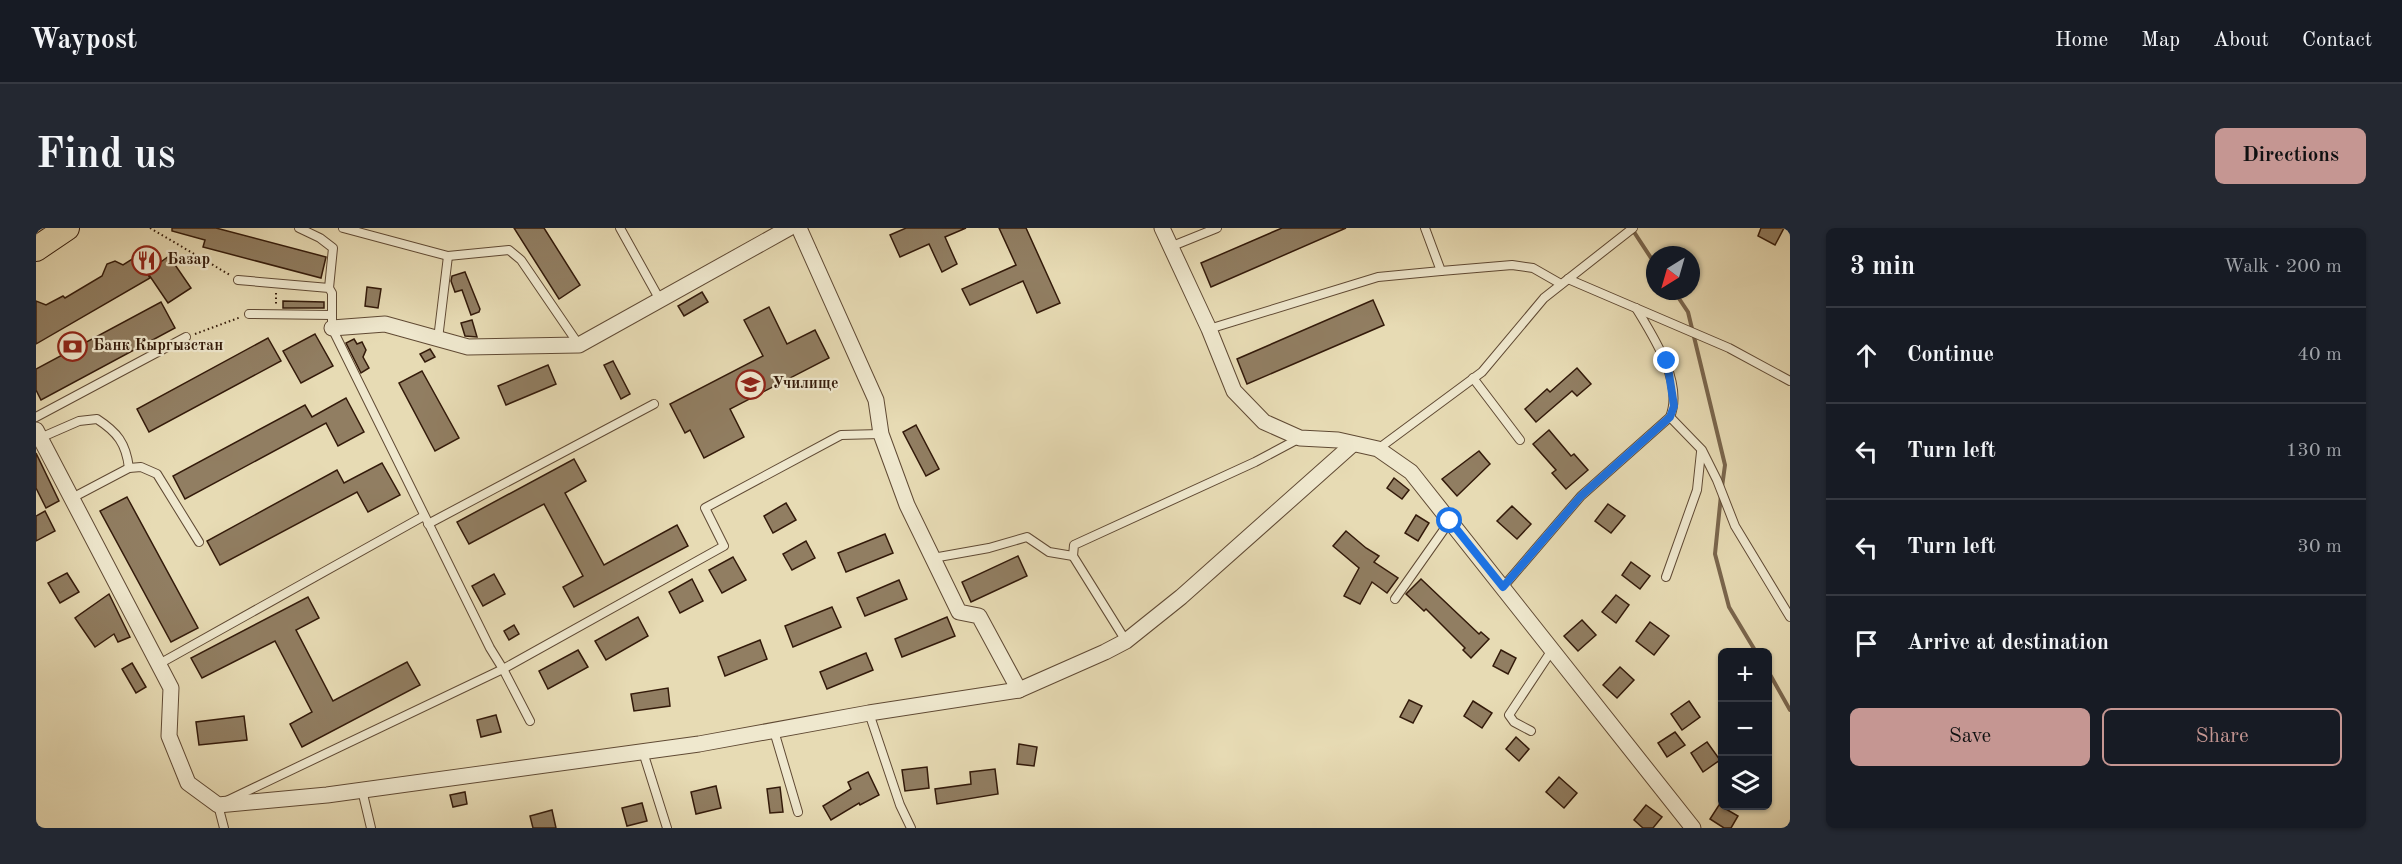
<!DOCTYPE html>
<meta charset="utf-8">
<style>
:root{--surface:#171b24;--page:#242831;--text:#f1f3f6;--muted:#9ea1a6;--line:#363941;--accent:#c59692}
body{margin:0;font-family:"Old Standard TT",serif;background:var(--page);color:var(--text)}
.controls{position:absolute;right:18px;bottom:18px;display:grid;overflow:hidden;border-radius:9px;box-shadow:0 2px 4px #0004}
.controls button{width:54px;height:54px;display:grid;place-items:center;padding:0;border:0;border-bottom:2px solid var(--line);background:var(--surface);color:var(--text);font:30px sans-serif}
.compass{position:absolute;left:1610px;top:18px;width:54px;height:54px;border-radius:50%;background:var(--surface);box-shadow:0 2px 4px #0004;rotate:217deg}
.stop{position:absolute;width:18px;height:18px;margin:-14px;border:4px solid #1a73e8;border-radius:50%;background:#fff}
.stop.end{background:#1a73e8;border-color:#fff;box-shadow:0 2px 6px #0008}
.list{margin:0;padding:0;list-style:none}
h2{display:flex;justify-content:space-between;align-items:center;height:78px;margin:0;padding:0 24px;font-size:26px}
h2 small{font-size:20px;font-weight:400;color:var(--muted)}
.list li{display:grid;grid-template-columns:39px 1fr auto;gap:18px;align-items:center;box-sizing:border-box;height:96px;padding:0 24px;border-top:2px solid var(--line)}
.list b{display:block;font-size:22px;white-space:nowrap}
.list em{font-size:20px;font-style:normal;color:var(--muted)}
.actions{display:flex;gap:12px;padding:18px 24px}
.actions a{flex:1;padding:14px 0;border:2px solid var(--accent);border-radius:9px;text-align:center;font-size:21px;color:var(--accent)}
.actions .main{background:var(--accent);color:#111}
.icon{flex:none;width:33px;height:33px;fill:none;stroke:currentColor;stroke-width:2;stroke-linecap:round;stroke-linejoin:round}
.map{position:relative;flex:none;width:1754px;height:600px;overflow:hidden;border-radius:9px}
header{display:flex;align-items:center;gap:36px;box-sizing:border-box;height:84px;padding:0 30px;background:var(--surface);border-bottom:2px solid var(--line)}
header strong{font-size:28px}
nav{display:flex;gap:33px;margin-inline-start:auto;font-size:21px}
.intro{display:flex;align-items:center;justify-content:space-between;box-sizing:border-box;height:144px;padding:0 36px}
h1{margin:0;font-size:42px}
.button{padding:15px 27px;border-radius:9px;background:var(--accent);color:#111;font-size:21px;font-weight:700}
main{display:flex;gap:36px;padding:0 36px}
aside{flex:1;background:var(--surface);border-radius:9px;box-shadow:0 2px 4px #0004}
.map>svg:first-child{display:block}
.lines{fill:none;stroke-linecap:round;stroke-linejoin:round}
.stream{stroke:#7a664d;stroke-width:4}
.building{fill:#917e62;stroke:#331a0a;stroke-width:1.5}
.lane-casing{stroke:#604a34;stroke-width:10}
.street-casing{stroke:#604a34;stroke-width:17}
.primary-casing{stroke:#331a0a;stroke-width:26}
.path{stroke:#331a0a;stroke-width:2;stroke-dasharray:1.5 3;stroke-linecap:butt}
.lane{stroke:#efe8ce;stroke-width:8}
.street{stroke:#efe8ce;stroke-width:15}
.primary{stroke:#e7dbb4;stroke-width:24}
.route{stroke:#1a73e8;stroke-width:8}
.labels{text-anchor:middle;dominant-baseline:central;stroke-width:4.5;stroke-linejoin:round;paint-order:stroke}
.poi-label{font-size:16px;font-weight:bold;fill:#331a0a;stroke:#efe8ce;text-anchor:start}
</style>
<header>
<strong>Waypost</strong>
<nav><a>Home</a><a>Map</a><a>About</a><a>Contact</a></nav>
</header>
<div class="intro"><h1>Find us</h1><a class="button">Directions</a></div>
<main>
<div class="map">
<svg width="1754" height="600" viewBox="0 0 1754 600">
<rect width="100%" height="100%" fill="#e7dbb4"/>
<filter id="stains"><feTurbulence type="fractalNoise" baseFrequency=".00333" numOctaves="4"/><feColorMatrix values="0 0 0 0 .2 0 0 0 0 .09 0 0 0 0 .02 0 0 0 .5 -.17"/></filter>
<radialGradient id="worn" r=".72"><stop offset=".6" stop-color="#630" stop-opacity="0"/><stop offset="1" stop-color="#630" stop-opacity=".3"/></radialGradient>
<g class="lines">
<g class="stream">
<polyline points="1596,1 1619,36"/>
<polyline points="1638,63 1652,84 1689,237 1686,259"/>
<polyline points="1685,267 1679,326 1693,379 1720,424"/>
<polyline points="1732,443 1754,482"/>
</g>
</g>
<g class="building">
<polygon points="136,0 180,0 290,29 285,50 167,19 169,12 136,3"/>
<polygon points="478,0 508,0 544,57 523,71"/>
<polygon points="870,0 930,0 909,9 921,36 906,44 893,16 864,29 854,7"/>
<polygon points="963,0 990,0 1024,75 1001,85 987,53 934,77 926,61 980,37"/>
<polygon points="1246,0 1310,0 1175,59 1165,35"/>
<polygon points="1725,0 1748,0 1739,17 1722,8"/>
<polygon points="101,28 114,50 0,116 0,73 10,77 27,68 29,70 66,48 71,36 79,33 87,37"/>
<polygon points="133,28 155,60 132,75 111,44"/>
<polygon points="429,44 444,81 443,84 435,87 426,62 419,64 415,53 416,48"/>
<polygon points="331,59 345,61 342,80 329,78"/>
<polygon points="666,64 672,74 648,88 642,78"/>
<polygon points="1337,72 1348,97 1211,156 1201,131"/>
<polygon points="247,73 288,74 288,80 247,80"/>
<polygon points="125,74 139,100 5,172 0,162 0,141"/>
<polygon points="733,79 751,116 779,102 793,130 694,181 708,209 668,230 654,202 649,205 634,176 727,128 708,92"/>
<polygon points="436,92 441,109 429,108 425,95"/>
<polygon points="279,106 297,138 265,155 247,123"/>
<polygon points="232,110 245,133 113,204 101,181"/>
<polygon points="318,111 321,116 326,114 330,122 327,129 333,140 325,145 310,115"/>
<polygon points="394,121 399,129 389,134 384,126"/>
<polygon points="577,133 594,166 585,171 568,137"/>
<polygon points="512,137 520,156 470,177 462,158"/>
<polygon points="1541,140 1555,156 1541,168 1536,163 1500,194 1489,181 1511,161 1514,164"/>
<polygon points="386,143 423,210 399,223 363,155"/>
<polygon points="310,170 328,204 302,218 290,195 149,271 137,248 269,177 276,189"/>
<polygon points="880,197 903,241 890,248 867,204"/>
<polygon points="1513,202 1535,228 1538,226 1552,242 1530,261 1516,245 1520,242 1497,216"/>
<polygon points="1443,223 1454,236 1421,268 1406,251"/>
<polygon points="0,225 23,273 10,280 0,260"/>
<polygon points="538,231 550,253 529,265 568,337 641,297 652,318 538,379 527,359 547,348 508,276 433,316 421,294"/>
<polygon points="346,235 364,267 332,284 321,264 184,337 171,313 301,242 308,255"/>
<polygon points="1358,250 1373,262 1366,271 1351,260"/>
<polygon points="91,269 162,400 135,414 64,283"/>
<polygon points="750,275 760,292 737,305 728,288"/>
<polygon points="1572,276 1589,288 1575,305 1559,293"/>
<polygon points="1476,278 1495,296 1481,311 1461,293"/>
<polygon points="9,283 19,303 0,313 0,288"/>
<polygon points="1380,287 1393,295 1382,313 1369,305"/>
<polygon points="1310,303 1330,320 1343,328 1338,334 1362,350 1351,365 1336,354 1324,376 1308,368 1323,340 1297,318"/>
<polygon points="849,306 857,325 810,344 802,325"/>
<polygon points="770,313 779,330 756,342 747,326"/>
<polygon points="982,328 991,348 935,374 926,354"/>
<polygon points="697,329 710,352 686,365 673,342"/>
<polygon points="1595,334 1614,348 1604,361 1586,347"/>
<polygon points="31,345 43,364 24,375 12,355"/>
<polygon points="458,346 469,366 447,378 436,358"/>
<polygon points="656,351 667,373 644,385 633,364"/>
<polygon points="1385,351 1443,406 1445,404 1453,411 1435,430 1427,422 1429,420 1390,381 1388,383 1370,366"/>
<polygon points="863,352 871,371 829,388 821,370"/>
<polygon points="73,366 94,409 82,414 78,406 59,419 39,390"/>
<polygon points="1580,367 1593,377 1580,395 1566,384"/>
<polygon points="272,369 283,390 260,402 297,473 371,434 384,457 266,519 254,496 276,484 239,413 166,450 155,430"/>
<polygon points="796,379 805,399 757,419 749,398"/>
<polygon points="602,389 612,408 570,432 559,413"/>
<polygon points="911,389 919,408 866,429 859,411"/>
<polygon points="1546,392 1560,407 1542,423 1528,408"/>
<polygon points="1614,394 1633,408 1618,427 1600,413"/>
<polygon points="478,397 483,406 473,412 468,403"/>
<polygon points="724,412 731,431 689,448 682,429"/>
<polygon points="542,422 552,439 512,461 503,443"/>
<polygon points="1465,422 1480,430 1472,446 1457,438"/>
<polygon points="830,425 837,442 791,461 784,444"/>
<polygon points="96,435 110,459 100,465 86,441"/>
<polygon points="1584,439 1598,452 1581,470 1567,457"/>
<polygon points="632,460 634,478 598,483 595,466"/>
<polygon points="1373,472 1386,478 1377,495 1364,489"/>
<polygon points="1437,473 1456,485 1446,500 1428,488"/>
<polygon points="1653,473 1664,489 1646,502 1635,486"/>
<polygon points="460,487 465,504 445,509 441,492"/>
<polygon points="208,488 211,512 163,517 160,494"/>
<polygon points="1639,504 1649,517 1631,529 1622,515"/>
<polygon points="1480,509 1493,521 1483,533 1470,521"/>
<polygon points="1671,514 1684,532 1667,544 1655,525"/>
<polygon points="983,516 1001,519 998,538 981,536"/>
<polygon points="891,539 893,560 869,563 866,542"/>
<polygon points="959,541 962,566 901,576 899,561 935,556 934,544"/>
<polygon points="832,544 843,567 824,577 823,575 795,592 787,578 815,561 812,554"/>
<polygon points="1523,549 1541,565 1528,580 1510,564"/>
<polygon points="680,558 685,580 660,586 655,564"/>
<polygon points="744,559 747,584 734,585 731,561"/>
<polygon points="429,564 431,576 417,579 414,567"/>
<polygon points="606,575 611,593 591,598 586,580"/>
<polygon points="1610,577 1626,589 1617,600 1607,600 1598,592"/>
<polygon points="1683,577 1702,588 1695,600 1688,600 1674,591"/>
<polygon points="516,582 520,600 497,600 494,588"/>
</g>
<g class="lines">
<defs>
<g id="lane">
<polyline points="263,0 284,10 297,20 293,60"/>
<polyline points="307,0 412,28 473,22 485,32 543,117"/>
<polyline points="584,0 624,72"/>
<polyline points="1389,0 1405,43 1476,37 1497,40 1525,56"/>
<polyline points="1134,19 1181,0"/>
<polyline points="1532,51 1693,120 1754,153"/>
<polyline points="202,52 293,60 296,65 296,100 454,420 467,441 494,493"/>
<polyline points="213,86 296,87"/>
<polyline points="1173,101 1342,49 1405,43"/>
<polyline points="402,111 412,28"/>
<polyline points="1437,150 1484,212"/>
<polyline points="0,189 150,109"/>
<polyline points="1634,189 1666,222 1681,252 1699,298 1754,389"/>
<path d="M4,210L43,193L61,191C81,204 90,215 93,240"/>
<polyline points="1342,221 1446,144 1508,70 1597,0"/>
<polyline points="36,270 93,240 105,239 121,246 163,314"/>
<polyline points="392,296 618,176"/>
<polyline points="897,330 953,320 991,309 1013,324 1037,328"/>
<polyline points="1630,349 1661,262 1665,224"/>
<path d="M1467,359L1545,268L1634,189C1648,155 1617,108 1600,80"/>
<polyline points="1359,371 1414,293"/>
<polyline points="1090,413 1037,328 1038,317 1219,234 1264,210"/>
<polyline points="123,436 388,288"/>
<polyline points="833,485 864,577 875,600"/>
<polyline points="738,503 762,584"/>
<polyline points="1495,503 1478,494 1473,487 1516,422"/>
<polyline points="607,524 631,600"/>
<polyline points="326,562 335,600"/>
<polyline points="188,600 182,577 467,441 688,318 669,280 805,207 845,206"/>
</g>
<g id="street">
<polyline points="763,0 840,172 845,206 871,277 923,384 943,388 983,462"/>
<polyline points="1126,0 1173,101 1198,163 1228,194 1264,210 1302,212 1342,221 1375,244 1657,600"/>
<polyline points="296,100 349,96 432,119 543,117 753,0"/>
<polyline points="0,202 135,460 133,508 152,555 182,577 291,567 663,516 833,485 983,462 1069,424 1090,413 1145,369 1317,216"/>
</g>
<polyline id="primary" points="0,21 31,0"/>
</defs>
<use href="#lane" class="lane-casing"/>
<use href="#street" class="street-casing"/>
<use href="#primary" class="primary-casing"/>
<g class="path">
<polyline points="114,0 194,47"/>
<polyline points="240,65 240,77"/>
<polyline points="159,106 205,89"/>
</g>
<use href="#lane" class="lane"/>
<use href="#street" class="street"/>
<use href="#primary" class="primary"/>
</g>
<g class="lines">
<polyline class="route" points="1414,293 1467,359 1545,268 1634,189 1638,178 1631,133"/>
</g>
<defs>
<symbol id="restaurant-ring" viewBox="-11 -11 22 22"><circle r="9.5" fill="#efe8ce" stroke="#8f2418" stroke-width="1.5"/><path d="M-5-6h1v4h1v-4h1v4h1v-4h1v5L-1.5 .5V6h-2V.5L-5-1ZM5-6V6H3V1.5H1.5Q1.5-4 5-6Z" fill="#8f2418"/></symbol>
<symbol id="bank-ring" viewBox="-11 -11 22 22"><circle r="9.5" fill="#efe8ce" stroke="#8f2418" stroke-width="1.5"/><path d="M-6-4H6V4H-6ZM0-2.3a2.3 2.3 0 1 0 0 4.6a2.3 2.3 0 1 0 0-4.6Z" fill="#8f2418"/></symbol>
<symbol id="school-ring" viewBox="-11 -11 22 22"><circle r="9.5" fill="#efe8ce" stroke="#8f2418" stroke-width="1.5"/><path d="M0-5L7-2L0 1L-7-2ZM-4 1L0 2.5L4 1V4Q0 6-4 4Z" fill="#8f2418"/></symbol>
</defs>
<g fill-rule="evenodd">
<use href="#restaurant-ring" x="94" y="16" width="33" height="33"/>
<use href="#bank-ring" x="20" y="102" width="33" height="33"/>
<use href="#school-ring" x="698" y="140" width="33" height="33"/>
</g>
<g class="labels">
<g class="poi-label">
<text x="131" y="32">Базар</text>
<text x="57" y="118">Банк Кыргызстан</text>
<text x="736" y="156">Училище</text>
</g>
</g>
<rect width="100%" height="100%" filter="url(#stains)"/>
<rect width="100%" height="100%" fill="url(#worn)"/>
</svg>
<div class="controls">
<button>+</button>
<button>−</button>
<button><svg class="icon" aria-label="layers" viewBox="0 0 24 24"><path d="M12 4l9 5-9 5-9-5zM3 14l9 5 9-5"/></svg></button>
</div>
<svg class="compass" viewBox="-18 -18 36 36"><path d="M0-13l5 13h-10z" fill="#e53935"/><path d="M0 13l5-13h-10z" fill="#9ea1a6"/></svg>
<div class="stop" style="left:1414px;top:293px"></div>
<div class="stop end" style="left:1631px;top:133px"></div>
</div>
<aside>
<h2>3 min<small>Walk · 200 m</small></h2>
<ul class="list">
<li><svg class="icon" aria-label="ahead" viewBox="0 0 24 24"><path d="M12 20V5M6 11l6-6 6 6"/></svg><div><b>Continue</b></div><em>40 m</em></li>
<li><svg class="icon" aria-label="left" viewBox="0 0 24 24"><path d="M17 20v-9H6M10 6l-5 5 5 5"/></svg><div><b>Turn left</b></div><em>130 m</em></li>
<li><svg class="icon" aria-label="left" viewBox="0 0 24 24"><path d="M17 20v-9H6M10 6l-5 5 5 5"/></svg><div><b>Turn left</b></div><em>30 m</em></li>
<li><svg class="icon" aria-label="arrive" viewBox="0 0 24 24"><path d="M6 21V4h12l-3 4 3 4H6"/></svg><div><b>Arrive at destination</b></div></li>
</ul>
<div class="actions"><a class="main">Save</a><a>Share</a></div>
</aside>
</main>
